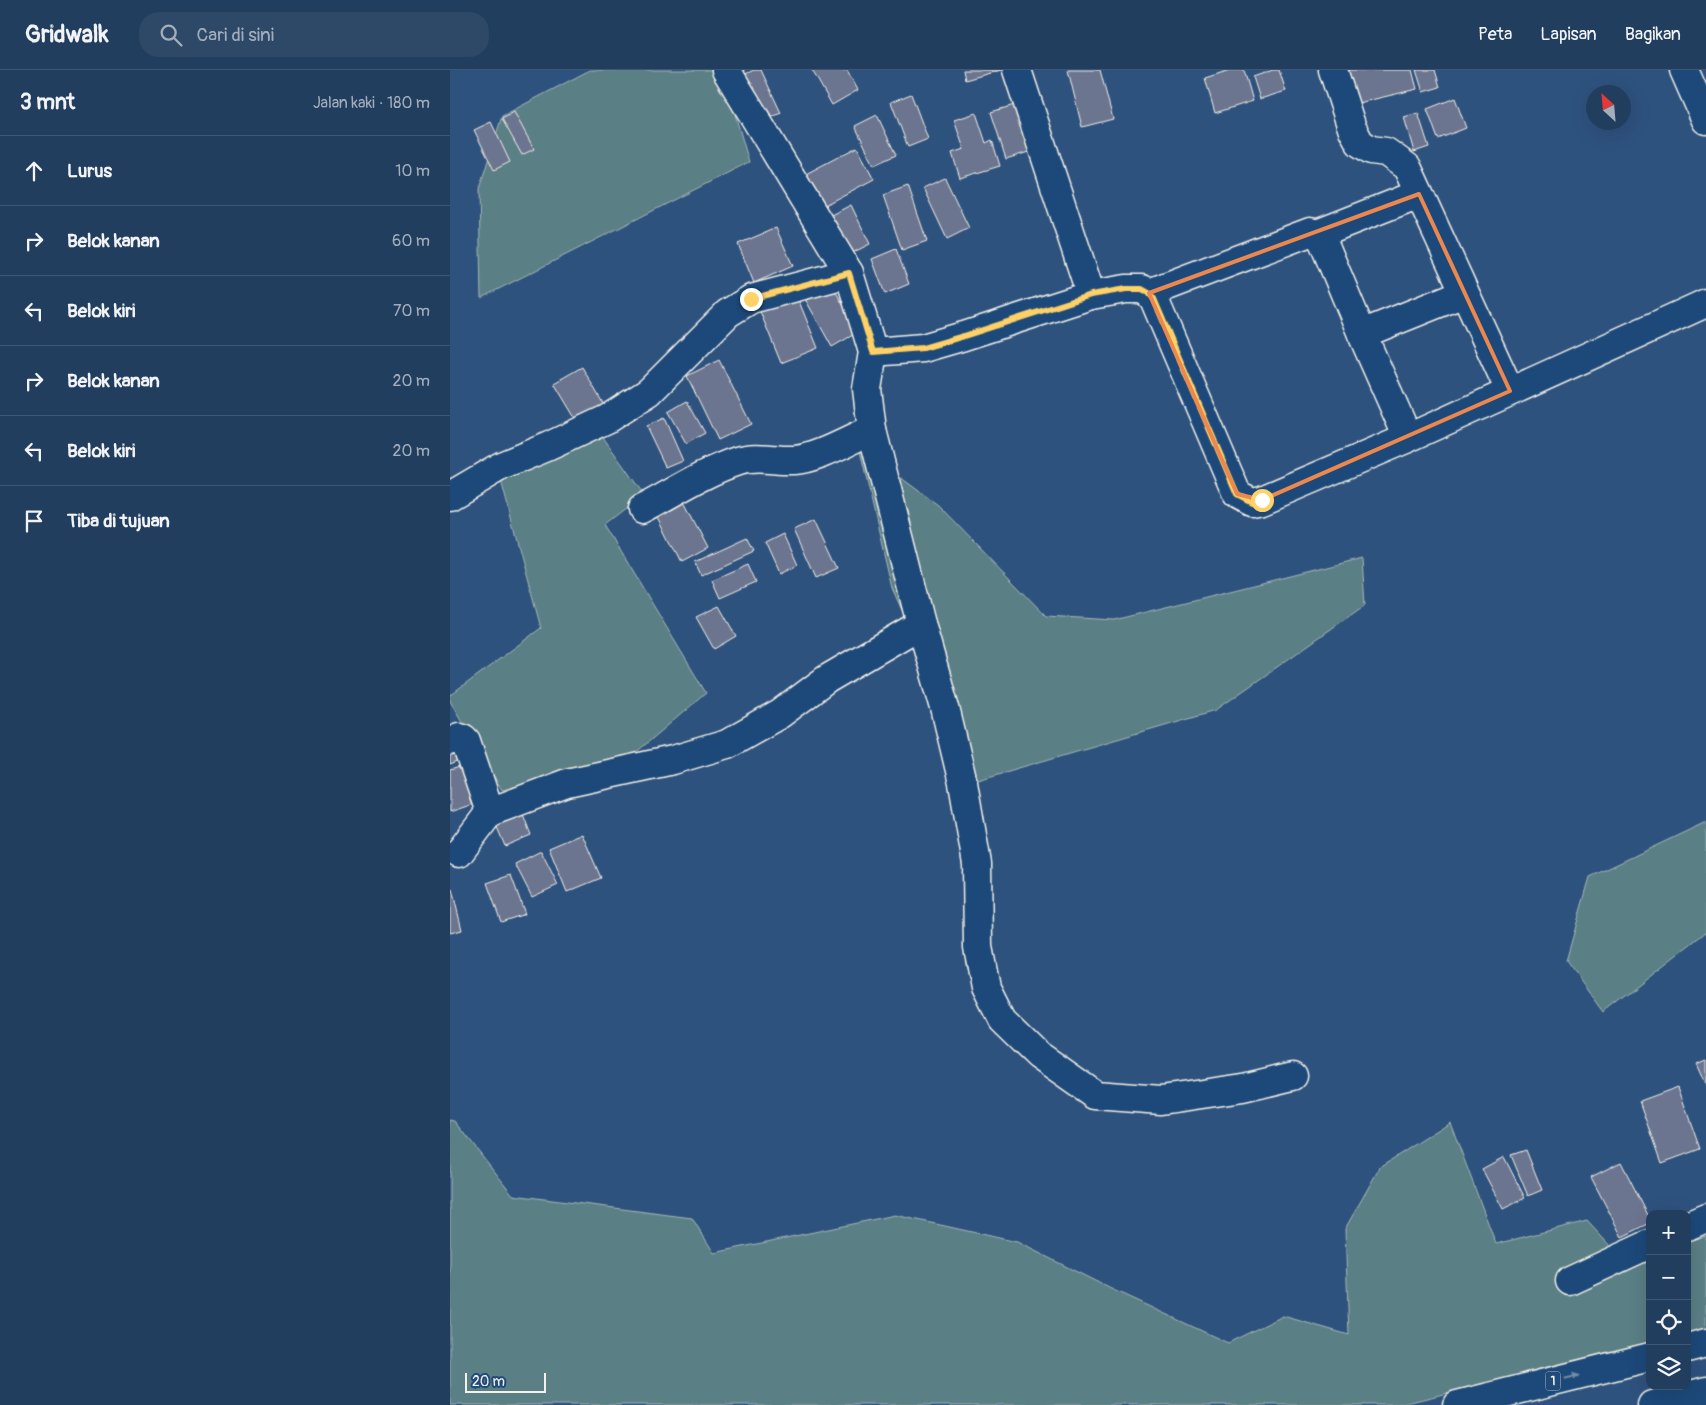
<!DOCTYPE html>
<html lang="id">
<meta charset="utf-8">
<style>
:root{--surface:#223e5e;--page:#2e4967;--text:#f1f3f6;--muted:#a2aebc;--line:#3f5773}
body{margin:0;font-family:Pangolin,sans-serif;background:var(--page);color:var(--text)}
.controls{position:absolute;right:15px;bottom:15px;display:grid;overflow:hidden;border-radius:10px;box-shadow:0 5px 20px #0002}
.controls button{width:45px;height:45px;display:grid;place-items:center;padding:0;border:0;border-bottom:1px solid var(--line);background:var(--surface);color:var(--text);font:25px sans-serif}
.compass{position:absolute;left:1136px;top:15px;width:45px;height:45px;border-radius:50%;background:var(--surface);box-shadow:0 5px 20px #0002;rotate:334deg}
.scale{position:absolute;left:15px;bottom:12px;width:81px;box-sizing:border-box;padding-left:5px;border:2px solid #f4f1e8;border-top:0;font-size:14px;line-height:18px;white-space:nowrap;color:#f4f1e8;-webkit-text-stroke:4px #1f4a7a;paint-order:stroke}
.stop{position:absolute;width:15px;height:15px;margin:-11px;border:4px solid #ffd166;border-radius:50%;background:#fff}
.stop.end{background:#ffd166;border-color:#fff;box-shadow:0 1px 5px #0008}
.list{margin:0;padding:0;list-style:none}
h2{display:flex;justify-content:space-between;align-items:center;height:65px;margin:0;padding:0 20px;font-size:21px}
h2 small{font-size:16px;font-weight:400;color:var(--muted)}
.list li{display:grid;grid-template-columns:32px 1fr auto;gap:15px;align-items:center;box-sizing:border-box;height:70px;padding:0 20px;border-top:1px solid var(--line)}
.list b{display:block;font-size:19px;white-space:nowrap}
.list em{font-size:16px;font-style:normal;color:var(--muted)}
.icon{flex:none;width:28px;height:28px;fill:none;stroke:currentColor;stroke-width:2;stroke-linecap:round;stroke-linejoin:round}
.map{position:relative;flex:none;width:1256px;height:1335px;overflow:hidden}
header{display:flex;align-items:center;gap:30px;box-sizing:border-box;height:70px;padding:0 25px;background:var(--surface);border-bottom:1px solid var(--line)}
header strong{font-size:24px}
nav{display:flex;gap:28px;margin-inline-start:auto;font-size:18px}
.search{width:350px;height:45px;background:var(--page);display:flex;align-items:center;gap:12px;box-sizing:border-box;padding:0 18px;border-radius:20px;color:var(--muted);font-size:19px}
main{display:flex}
aside{flex:1;background:var(--surface)}
.map>svg:first-child{display:block}
.green{fill:#5a7f85;stroke:#a7b8b6}
.building{fill:#6c748f;stroke:#f4f1e8}
.lines{fill:none;stroke-linecap:round;stroke-linejoin:round}
.street-casing{stroke:#f4f1e8;stroke-width:31}
.highway-casing{stroke:#f4f1e8;stroke-width:31}
.street{stroke:#1f4a7a;stroke-width:28}
.highway{stroke:#1f4a7a;stroke-width:28}
.oneway{fill:#748da6}
.route{stroke:#ffd166;stroke-width:6}
.marked{fill:none;stroke:#ec874e;stroke-width:4;stroke-linejoin:round}
.labels{text-anchor:middle;dominant-baseline:central;stroke-width:5;stroke-linejoin:round;paint-order:stroke}
.shield{fill:#1f4a7a;stroke:#b4bfc7;stroke-width:1}
.shield-label{font-size:12px;font-weight:bold;fill:#f4f1e8}
</style>
<header>
<strong>Gridwalk</strong>
<div class="search"><svg class="icon" aria-label="search" viewBox="0 0 24 24"><circle cx="10" cy="10" r="6"/><path d="M15 15l6 6"/></svg>Cari di sini</div>
<nav><a>Peta</a><a>Lapisan</a><a>Bagikan</a></nav>
</header>
<main>
<aside>
<h2>3 mnt<small>Jalan kaki · 180 m</small></h2>
<ul class="list">
<li><svg class="icon" aria-label="ahead" viewBox="0 0 24 24"><path d="M12 20V5M6 11l6-6 6 6"/></svg><div><b>Lurus</b></div><em>10 m</em></li>
<li><svg class="icon" aria-label="right" viewBox="0 0 24 24"><path d="M7 20v-9h11M14 6l5 5-5 5"/></svg><div><b>Belok kanan</b></div><em>60 m</em></li>
<li><svg class="icon" aria-label="left" viewBox="0 0 24 24"><path d="M17 20v-9H6M10 6l-5 5 5 5"/></svg><div><b>Belok kiri</b></div><em>70 m</em></li>
<li><svg class="icon" aria-label="right" viewBox="0 0 24 24"><path d="M7 20v-9h11M14 6l5 5-5 5"/></svg><div><b>Belok kanan</b></div><em>20 m</em></li>
<li><svg class="icon" aria-label="left" viewBox="0 0 24 24"><path d="M17 20v-9H6M10 6l-5 5 5 5"/></svg><div><b>Belok kiri</b></div><em>20 m</em></li>
<li><svg class="icon" aria-label="arrive" viewBox="0 0 24 24"><path d="M6 21V4h12l-3 4 3 4H6"/></svg><div><b>Tiba di tujuan</b></div></li>
</ul>
</aside>
<div class="map">
<svg width="1256" height="1335" viewBox="0 0 1256 1335">
<rect width="100%" height="100%" fill="#2e527e"/>
<filter id="ink" filterUnits="userSpaceOnUse"><feTurbulence type="fractalNoise" baseFrequency=".02" numOctaves="2"/><feDisplacementMap in="SourceGraphic" scale="10" xChannelSelector="R" yChannelSelector="G"/><feConvolveMatrix kernelMatrix="1 2 1 2 8 2 1 2 1" color-interpolation-filters="sRGB"/></filter>
<g filter="url(#ink)">
<g class="green">
<polygon points="140,0 272,0 299,92 31,228 29,119 52,46"/>
<polygon points="143,353 194,425 155,455 256,623 183,685 52,720 0,631 0,626 91,558 50,407"/>
<polygon points="409,377 488,435 596,546 664,550 912,488 915,535 766,640 528,710 442,518"/>
<polygon points="1256,752 1256,862 1153,942 1116,891 1140,807"/>
<polygon points="0,1050 5,1051 63,1125 242,1148 264,1183 445,1145 567,1172 659,1218 778,1273 833,1246 899,1265 895,1159 930,1097 1000,1052 1046,1174 1137,1151 1173,1190 1200,1182 1200,1274 948,1335 0,1335"/>
<polygon points="1256,1166 1256,1260 1237,1265 1237,1171"/>
</g>
<g class="building">
<polygon points="304,0 311,0 331,43 310,53 289,7"/>
<polygon points="362,0 397,0 408,20 382,35"/>
<polygon points="513,0 551,0 515,10"/>
<polygon points="618,0 650,0 663,49 632,57"/>
<polygon points="780,0 794,0 803,31 765,43 755,8"/>
<polygon points="823,0 829,0 836,21 810,29 803,7"/>
<polygon points="892,0 962,0 967,19 900,35"/>
<polygon points="966,0 985,0 990,17 973,22"/>
<polygon points="461,24 478,69 458,77 441,32"/>
<polygon points="1005,28 1016,58 988,69 977,39"/>
<polygon points="571,33 585,80 556,89 541,42"/>
<polygon points="64,42 84,79 72,85 52,49"/>
<polygon points="526,43 536,73 542,70 550,96 510,108 502,83 514,79 504,50"/>
<polygon points="968,43 979,77 964,82 954,47"/>
<polygon points="427,45 446,85 424,95 405,56"/>
<polygon points="41,52 60,92 44,100 24,60"/>
<polygon points="407,77 424,109 367,139 350,107"/>
<polygon points="495,108 519,158 497,169 473,118"/>
<polygon points="458,116 477,171 452,180 433,125"/>
<polygon points="401,135 420,174 392,188 373,149"/>
<polygon points="326,158 343,196 304,213 288,174"/>
<polygon points="446,179 459,214 435,224 422,189"/>
<polygon points="381,213 408,262 382,277 354,227"/>
<polygon points="346,224 368,278 331,293 309,239"/>
<polygon points="269,290 301,354 268,370 237,306"/>
<polygon points="132,297 158,342 131,358 104,313"/>
<polygon points="237,331 255,363 236,374 218,342"/>
<polygon points="214,348 233,391 216,398 196,356"/>
<polygon points="232,428 258,478 232,492 206,441"/>
<polygon points="366,449 389,498 366,508 344,459"/>
<polygon points="333,464 347,495 329,504 315,473"/>
<polygon points="297,468 304,481 251,505 245,492"/>
<polygon points="298,494 306,512 270,528 262,510"/>
<polygon points="269,536 286,566 264,579 246,547"/>
<polygon points="5,678 10,691 0,695 0,680"/>
<polygon points="10,697 23,734 0,742 0,700"/>
<polygon points="71,739 81,765 55,776 44,750"/>
<polygon points="132,764 151,808 117,822 99,778"/>
<polygon points="91,781 108,815 82,827 65,794"/>
<polygon points="61,805 75,844 51,852 37,813"/>
<polygon points="2,819 12,860 0,863 0,820"/>
<polygon points="1256,990 1256,1016 1246,994"/>
<polygon points="1228,1017 1250,1079 1212,1093 1190,1031"/>
<polygon points="1076,1080 1092,1120 1078,1126 1061,1085"/>
<polygon points="1054,1087 1075,1128 1053,1139 1032,1099"/>
<polygon points="1171,1092 1200,1149 1200,1153 1172,1167 1141,1107"/>
</g>
<g class="lines">
<defs>
<g id="street">
<polyline points="567,0 641,225"/>
<polyline points="883,0 902,58 910,73 921,80 936,82 957,97 1060,321"/>
<polyline points="1234,0 1256,50"/>
<polyline points="867,164 969,124"/>
<polyline points="699,223 860,162 867,164 873,171 912,264 958,368"/>
<polyline points="912,264 1014,223"/>
<polyline points="423,282 473,278 514,266 641,225 676,219 692,219 699,223 704,229 787,424 802,432 812,430 958,368 1256,233"/>
<polyline points="0,426 51,396 97,377 157,349 199,322 278,243 301,229 399,203"/>
<path d="M192,439C223,423 254,402 288,391C307,385 325,391 344,390C367,389 401,369 422,360"/>
<polyline points="471,554 495,638 513,713 527,794 528,877 536,918 552,950 588,985 645,1025 711,1030 793,1018 843,1006"/>
<polyline points="0,671 9,667 13,668 16,671 40,742 117,713 223,690 277,674 330,644 377,609 471,554 422,360 417,319 423,282 399,203 276,0"/>
<polyline points="9,783 40,742"/>
<polyline points="1237,1156 1256,1148"/>
<polyline points="1120,1211 1200,1174"/>
</g>
<g id="highway">
<polyline points="1237,1278 1256,1273"/>
<polyline points="1007,1335 1200,1287"/>
<polyline points="1202,1335 1256,1321"/>
</g>
</defs>
<use href="#street" class="street-casing"/>
<use href="#highway" class="highway-casing"/>
<use href="#street" class="street"/>
<use href="#highway" class="highway"/>
</g>
<defs><path id="oneway-solid" d="M-6-.8H1V-3.2L6.5 0L1 3.2V.8H-6Z" transform="scale(1.25)"/></defs>
<use class="oneway" href="#oneway-solid" transform="translate(1122 1307) rotate(-14)"/>
</g>
<g class="lines" filter="url(#ink)">
<polyline class="route" points="301,229 399,203 423,282 473,278 514,266 641,225 676,219 692,219 699,223 704,229 787,424 802,432 812,430"/>
</g>
<path class="marked" d="M969,124L1060,321L812,430L787,424L699,223Z"/>
<g class="labels">
<rect class="shield" x="1095.5" y="1301.5" width="15" height="19" rx="4"/>
<g class="shield-label">
<text x="1103" y="1311">1</text>
</g>
</g>
</svg>
<div class="controls">
<button>+</button>
<button>−</button>
<button><svg class="icon" aria-label="locate" viewBox="0 0 24 24"><circle cx="12" cy="12" r="6"/><path d="M12 2v4M12 18v4M2 12h4M18 12h4"/></svg></button>
<button><svg class="icon" aria-label="layers" viewBox="0 0 24 24"><path d="M12 4l9 5-9 5-9-5zM3 14l9 5 9-5"/></svg></button>
</div>
<svg class="compass" viewBox="-18 -18 36 36"><path d="M0-13l5 13h-10z" fill="#e53935"/><path d="M0 13l5-13h-10z" fill="#a2aebc"/></svg>
<div class="scale">20 m</div>
<div class="stop" style="left:812px;top:430px"></div>
<div class="stop end" style="left:301px;top:229px"></div>
</div>
</main>
